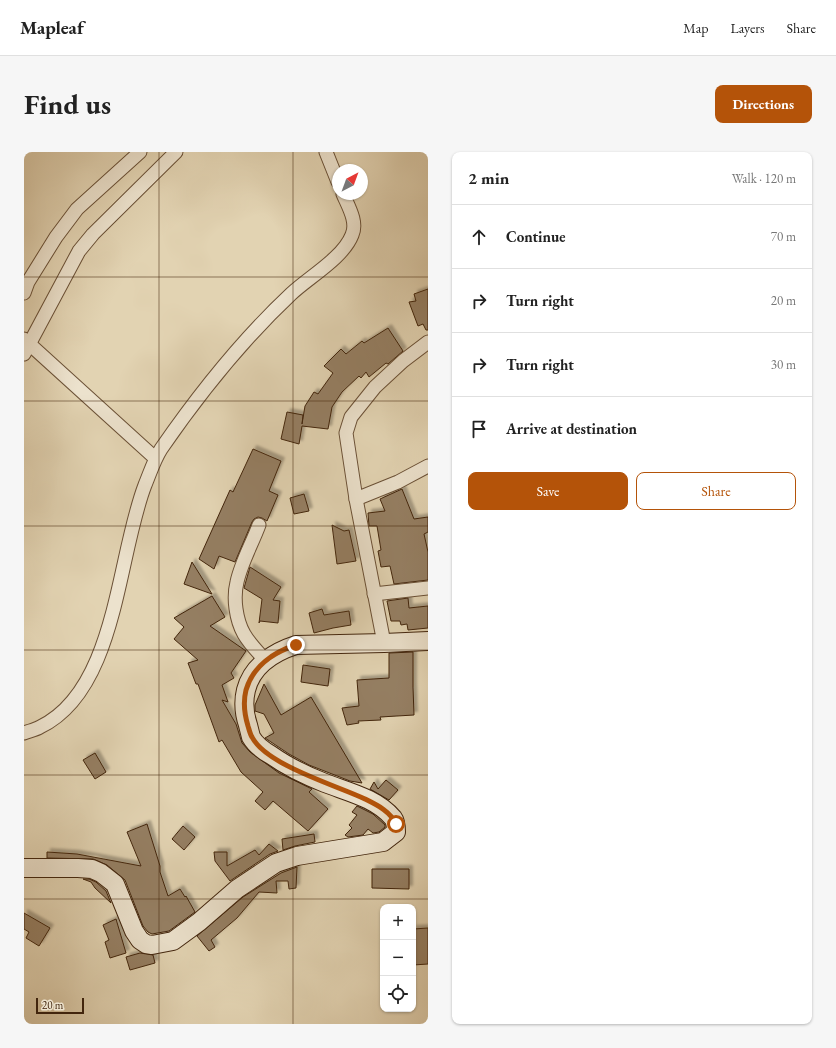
<!DOCTYPE html>
<meta charset="utf-8">
<style>
:root{--surface:#fff;--page:#f6f6f6;--text:#222;--muted:#767676;--line:#e0e0e0;--accent:#b45309}
body{margin:0;font-family:"EB Garamond",serif;background:var(--page);color:var(--text)}
.controls{position:absolute;right:12px;bottom:12px;display:grid;overflow:hidden;border-radius:8px;box-shadow:0 1px 3px #0004}
.controls button{width:36px;height:36px;display:grid;place-items:center;padding:0;border:0;border-bottom:1px solid var(--line);background:var(--surface);color:var(--text);font:20px sans-serif}
.compass{position:absolute;left:308px;top:12px;width:36px;height:36px;border-radius:50%;background:var(--surface);box-shadow:0 1px 3px #0004;rotate:41deg}
.scale{position:absolute;left:12px;bottom:10px;width:48px;box-sizing:border-box;padding-left:4px;border:2px solid #42250d;border-top:0;font-size:11px;line-height:14px;white-space:nowrap;color:#42250d;-webkit-text-stroke:3px #ece2cd;paint-order:stroke}
.stop{position:absolute;width:12px;height:12px;margin:-9px;border:3px solid #b45309;border-radius:50%;background:#fff}
.stop.end{background:#b45309;border-color:#fff;box-shadow:0 1px 4px #0008}
.list{margin:0;padding:0;list-style:none}
h2{display:flex;justify-content:space-between;align-items:center;height:52px;margin:0;padding:0 16px;font-size:17px}
h2 small{font-size:13px;font-weight:400;color:var(--muted)}
.list li{display:grid;grid-template-columns:26px 1fr auto;gap:12px;align-items:center;box-sizing:border-box;height:64px;padding:0 16px;border-top:1px solid var(--line)}
.list b{display:block;font-size:15px;white-space:nowrap}
.list em{font-size:13px;font-style:normal;color:var(--muted)}
.actions{display:flex;gap:8px;padding:12px 16px}
.actions a{flex:1;padding:9px 0;border:1px solid var(--accent);border-radius:8px;text-align:center;font-size:14px;color:var(--accent)}
.actions .main{background:var(--accent);color:#fff}
.icon{flex:none;width:22px;height:22px;fill:none;stroke:currentColor;stroke-width:2;stroke-linecap:round;stroke-linejoin:round}
.map{position:relative;flex:none;width:404px;height:872px;overflow:hidden;border-radius:8px}
header{display:flex;align-items:center;gap:24px;box-sizing:border-box;height:56px;padding:0 20px;background:var(--surface);border-bottom:1px solid var(--line)}
header strong{font-size:19px}
nav{display:flex;gap:22px;margin-inline-start:auto;font-size:14px}
.intro{display:flex;align-items:center;justify-content:space-between;box-sizing:border-box;height:96px;padding:0 24px}
h1{margin:0;font-size:28px}
.button{padding:10px 18px;border-radius:8px;background:var(--accent);color:#fff;font-size:14px;font-weight:700}
main{display:flex;gap:24px;padding:0 24px}
aside{flex:1;background:var(--surface);border-radius:8px;box-shadow:0 1px 3px #0004}
.map>svg:first-child{display:block}
.building{fill:#957f63;stroke:#42250d;filter:url(#shadow)}
.lines{fill:none;stroke-linecap:round;stroke-linejoin:round}
.minor-casing{stroke:#6a5036;stroke-width:15}
.secondary-casing{stroke:#42250d;stroke-width:20}
.minor{stroke:#ece2cd;stroke-width:13}
.secondary{stroke:#ece2cd;stroke-width:18}
.route{stroke:#b45309;stroke-width:5}
.grid{fill:none;stroke:#42250d;stroke-width:1;stroke-opacity:0.55}
</style>
<header>
<strong>Mapleaf</strong>
<nav><a>Map</a><a>Layers</a><a>Share</a></nav>
</header>
<div class="intro"><h1>Find us</h1><a class="button">Directions</a></div>
<main>
<div class="map">
<svg width="404" height="872" viewBox="0 0 404 872">
<defs>
<filter id="shadow"><feDropShadow dx="3.5" dy="-3.5" stdDeviation="1" flood-color="#0004"/></filter>
</defs>
<rect width="100%" height="100%" fill="#e2d3b2"/>
<filter id="stains"><feTurbulence type="fractalNoise" baseFrequency=".005" numOctaves="4"/><feColorMatrix values="0 0 0 0 .2 0 0 0 0 .09 0 0 0 0 .02 0 0 0 .5 -.17"/></filter>
<radialGradient id="worn" r=".72"><stop offset=".6" stop-color="#630" stop-opacity="0"/><stop offset="1" stop-color="#630" stop-opacity=".3"/></radialGradient>
<g class="building">
<polygon points="404,137 404,178 402,178 399,172 394,174 385,150 392,149 390,142"/>
<polygon points="364,176 379,199 364,212 362,211 345,225 342,220 337,226 335,224 318,240 308,255 304,277 278,274 275,292 257,287 263,260 279,263 278,272 281,254 290,240 294,242 309,221 300,214 317,197 322,202 338,189 340,191"/>
<polygon points="229,297 257,309 245,339 254,343 243,369 238,366 234,365 230,367 228,370 211,410 195,404 190,417 175,407 206,338 209,340"/>
<polygon points="378,337 390,367 404,365 404,380 400,382 404,400 404,428 370,432 366,414 357,415 354,399 357,398 353,374 345,374 344,361 361,359 356,347"/>
<polygon points="280,342 285,359 270,362 266,346"/>
<polygon points="308,373 320,379 325,378 332,409 313,412"/>
<polygon points="168,410 188,442 160,432"/>
<polygon points="226,415 257,435 249,448 256,449 254,471 236,469 235,471 238,447 220,436"/>
<polygon points="188,444 201,465 186,474 222,499 207,521 210,526 198,533 204,550 198,548 212,572 218,591 226,600 255,621 288,637 285,640 304,657 284,679 249,649 241,658 231,649 239,640 217,620 198,588 195,590 174,532 172,532 164,511 174,508 150,487 160,475 150,466"/>
<polygon points="384,446 385,456 404,454 404,476 384,478 383,472 377,473 376,469 367,469 363,449"/>
<polygon points="298,457 300,463 325,459 327,473 309,476 290,481 285,461"/>
<polygon points="389,500 389,535 390,563 356,565 357,568 334,569 335,571 323,573 318,556 335,554 333,528 365,526 365,501"/>
<polygon points="279,513 306,517 304,534 277,530"/>
<polygon points="240,532 257,563 287,545 338,631 326,629 285,613 265,602 241,586 250,581 240,562 231,559 231,553"/>
<polygon points="71,601 82,620 71,627 59,608"/>
<polygon points="362,628 374,638 365,648 346,637 350,630 354,637"/>
<polygon points="333,654 349,662 361,673 361,675 355,680 349,681 344,677 339,683 324,685 321,683 328,676 325,673 333,663 328,660"/>
<polygon points="123,672 136,714 136,720 144,744 156,737 161,745 162,744 171,760 145,779 128,782 124,780 119,774 101,728 83,713 69,707 23,706 23,700 53,702 117,714 103,680"/>
<polygon points="159,674 171,685 160,698 148,687"/>
<polygon points="290,682 291,690 271,694 259,698 258,687"/>
<polygon points="245,692 254,699 246,702 206,729 191,709 190,700 203,700 203,714 231,698 235,703"/>
<polygon points="273,715 272,736 265,737 264,729 252,729 253,741 235,740 213,766 187,788 191,795 185,799 173,784 219,745 257,721"/>
<polygon points="348,717 385,717 385,737 348,736"/>
<polygon points="59,727 65,727 72,730 82,739 87,751 71,736 67,730"/>
<polygon points="0,761 26,776 15,794 2,786 5,780 0,777"/>
<polygon points="92,767 102,801 86,806 81,790 85,788 79,773"/>
<polygon points="404,776 404,812 389,813 389,777"/>
<polygon points="116,801 129,803 131,811 106,818 102,805"/>
</g>
<g class="lines">
<defs>
<g id="minor">
<polyline points="302,0 314,30"/>
<polyline points="0,141 4,130 32,85 53,57 116,0"/>
<polyline points="0,187 131,306"/>
<polyline points="0,202 55,99 69,82 152,0"/>
<polyline points="332,347 374,330 404,314"/>
<path d="M235,373C228,392 217,411 213,430C209,446 212,468 220,482C225,491 234,500 241,508"/>
<polyline points="350,442 404,436"/>
<polyline points="360,491 332,347 322,281 327,265 351,235 379,209 404,190"/>
<path d="M0,581C5,579 11,578 16,575C93,538 93,405 121,333C126,321 130,308 137,297C175,242 218,188 267,142C285,125 319,106 328,83C334,70 324,54 319,42"/>
</g>
<path id="secondary" d="M0,716H54L68,717L77,721L91,732L110,779L116,788L122,792L128,793L149,789L175,770L213,737L252,711L273,704L359,690L372,680C372,675 372,670 369,666C352,646 324,640 301,631C283,624 264,615 247,603C240,599 231,592 227,585C226,581 225,577 224,573C220,561 219,550 222,538C228,514 250,500 272,493L360,491L404,489"/>
</defs>
<use href="#minor" class="minor-casing"/>
<use href="#secondary" class="secondary-casing"/>
<use href="#minor" class="minor"/>
<use href="#secondary" class="secondary"/>
</g>
<g class="lines">
<path class="route" d="M272,493C250,500 229,514 222,538C219,550 220,561 224,574C225,577 226,582 228,585C242,613 314,634 341,647C353,653 366,659 372,672"/>
</g>
<path class="grid" d="M135,0V872M269,0V872M0,125H404M0,249H404M0,374H404M0,498H404M0,623H404M0,747H404"/>
<rect width="100%" height="100%" filter="url(#stains)"/>
<rect width="100%" height="100%" fill="url(#worn)"/>
</svg>
<div class="controls">
<button>+</button>
<button>−</button>
<button><svg class="icon" aria-label="locate" viewBox="0 0 24 24"><circle cx="12" cy="12" r="6"/><path d="M12 2v4M12 18v4M2 12h4M18 12h4"/></svg></button>
</div>
<svg class="compass" viewBox="-18 -18 36 36"><path d="M0-13l5 13h-10z" fill="#e53935"/><path d="M0 13l5-13h-10z" fill="#767676"/></svg>
<div class="scale">20 m</div>
<div class="stop" style="left:372px;top:672px"></div>
<div class="stop end" style="left:272px;top:493px"></div>
</div>
<aside>
<h2>2 min<small>Walk · 120 m</small></h2>
<ul class="list">
<li><svg class="icon" aria-label="ahead" viewBox="0 0 24 24"><path d="M12 20V5M6 11l6-6 6 6"/></svg><div><b>Continue</b></div><em>70 m</em></li>
<li><svg class="icon" aria-label="right" viewBox="0 0 24 24"><path d="M7 20v-9h11M14 6l5 5-5 5"/></svg><div><b>Turn right</b></div><em>20 m</em></li>
<li><svg class="icon" aria-label="right" viewBox="0 0 24 24"><path d="M7 20v-9h11M14 6l5 5-5 5"/></svg><div><b>Turn right</b></div><em>30 m</em></li>
<li><svg class="icon" aria-label="arrive" viewBox="0 0 24 24"><path d="M6 21V4h12l-3 4 3 4H6"/></svg><div><b>Arrive at destination</b></div></li>
</ul>
<div class="actions"><a class="main">Save</a><a>Share</a></div>
</aside>
</main>
